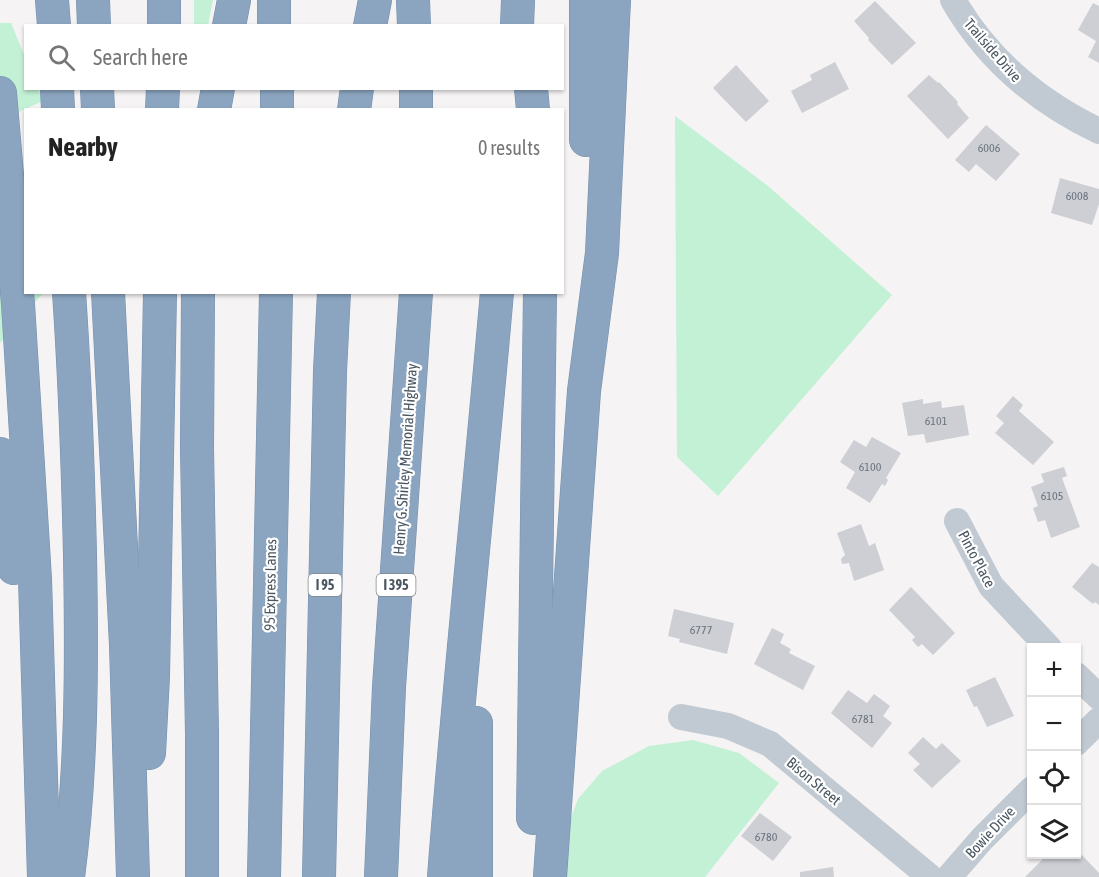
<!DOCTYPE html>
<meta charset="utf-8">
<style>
:root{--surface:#fff;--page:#f6f6f6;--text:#222;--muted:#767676;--line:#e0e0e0}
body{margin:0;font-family:"Asap Condensed",sans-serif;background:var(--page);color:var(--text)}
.controls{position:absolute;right:18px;bottom:18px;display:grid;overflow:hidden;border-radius:0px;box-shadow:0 2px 4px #0004}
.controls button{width:54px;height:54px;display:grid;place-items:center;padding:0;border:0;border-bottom:2px solid var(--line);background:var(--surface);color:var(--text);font:30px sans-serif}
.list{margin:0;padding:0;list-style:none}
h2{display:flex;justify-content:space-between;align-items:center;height:78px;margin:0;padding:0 24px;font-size:26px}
h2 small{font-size:20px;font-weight:400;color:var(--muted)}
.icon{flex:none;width:33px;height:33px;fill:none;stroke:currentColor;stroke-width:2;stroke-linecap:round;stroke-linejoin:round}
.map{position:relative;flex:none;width:1099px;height:877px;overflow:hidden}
.search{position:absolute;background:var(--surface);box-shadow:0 2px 4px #0004;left:24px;top:24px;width:540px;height:66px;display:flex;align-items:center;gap:15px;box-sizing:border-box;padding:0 21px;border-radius:0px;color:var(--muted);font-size:22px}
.panel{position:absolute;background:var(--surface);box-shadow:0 2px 4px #0004;left:24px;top:108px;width:540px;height:186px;border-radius:0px}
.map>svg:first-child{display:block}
.green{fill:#c3f1d5}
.building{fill:#cdcfd5}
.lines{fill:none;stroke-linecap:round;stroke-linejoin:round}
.highway-casing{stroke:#7690ad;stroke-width:34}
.minor{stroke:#c1cad2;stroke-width:26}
.highway{stroke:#8ba5c1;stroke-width:33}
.labels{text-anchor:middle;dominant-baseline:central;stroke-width:4.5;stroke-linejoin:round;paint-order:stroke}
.number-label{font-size:12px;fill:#6b747e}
.shield{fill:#fff;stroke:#808990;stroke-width:1.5}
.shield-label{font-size:14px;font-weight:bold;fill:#4a5661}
.street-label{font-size:15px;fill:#4a5661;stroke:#fff}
</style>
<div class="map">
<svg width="1099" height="877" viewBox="0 0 1099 877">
<rect width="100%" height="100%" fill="#f5f3f3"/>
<g class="green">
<polygon points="194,0 213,0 208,25 194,25"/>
<polygon points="0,23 11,23 25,57 26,88 38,89 43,101 7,117 25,180 26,292 43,293 0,343"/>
<polygon points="675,116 768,186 892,295 718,496 677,457"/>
<polygon points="693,740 739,753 779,783 705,877 561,877 562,841 578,799 602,771 649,746"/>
</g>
<g class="building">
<polygon points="875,1 916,43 892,65 868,40 869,38 854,21"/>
<polygon points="1093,3 1099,6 1099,63 1088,57 1096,41 1078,30"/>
<polygon points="835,62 849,89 802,113 791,91 812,80 810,75"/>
<polygon points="736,65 769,101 746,122 713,88"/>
<polygon points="929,75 938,83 939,82 958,102 957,104 969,118 948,139 907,96"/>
<polygon points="986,125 1020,154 996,181 976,164 969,172 955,160"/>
<polygon points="1060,178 1099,189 1099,204 1092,225 1051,213"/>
<polygon points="1013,396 1023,405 1019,411 1054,442 1033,465 995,433 1004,423 996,416"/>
<polygon points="923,399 923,404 941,401 942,408 964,405 969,435 926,443 924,434 908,436 902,403"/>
<polygon points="872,437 901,453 886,478 888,480 885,486 882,484 870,503 846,488 855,472 840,462 854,440 866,447"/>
<polygon points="1064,467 1067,476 1062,478 1080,527 1051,538 1045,520 1038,522 1033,508 1038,506 1031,487 1044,482 1041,474"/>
<polygon points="861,524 869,546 875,543 884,570 854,581 849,563 842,564 841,559 845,555 837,533"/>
<polygon points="1092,563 1099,567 1099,605 1095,602 1093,604 1072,587"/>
<polygon points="911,587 955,633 933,655 922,644 918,647 912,640 915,637 889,610"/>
<polygon points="674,609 734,623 727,654 679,642 680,639 668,636"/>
<polygon points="772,628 784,634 780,643 791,649 789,653 815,666 803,690 754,664"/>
<polygon points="995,677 1014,716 987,727 977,706 974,707 966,690"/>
<polygon points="848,690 867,703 874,694 890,706 883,716 892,723 872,748 831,713"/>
<polygon points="923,737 936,749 942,743 961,761 932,788 913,770 920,764 908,753"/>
<polygon points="760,813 792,837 773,861 741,836"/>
<polygon points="1048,854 1074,854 1079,859 1082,855 1099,873 1099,877 1025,877"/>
<polygon points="833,867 834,877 800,877 800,872"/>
</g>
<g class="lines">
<defs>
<g id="highway">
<polyline points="52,0 54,26"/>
<polyline points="93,0 94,26"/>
<polyline points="274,0 274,26"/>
<polyline points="413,0 414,26"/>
<polyline points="586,0 586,140"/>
<polyline points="164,26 164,0"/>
<polyline points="229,26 234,0"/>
<polyline points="370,26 375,0"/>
<polyline points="517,26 518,0"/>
<polyline points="57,88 58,110"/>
<polyline points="97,88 98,110"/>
<polyline points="277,88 277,110"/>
<polyline points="416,88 416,110"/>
<polyline points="531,88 533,110"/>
<polyline points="0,93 18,304 35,579 44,877"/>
<polyline points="162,110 163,88"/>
<polyline points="214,110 218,88"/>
<polyline points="354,110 357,88"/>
<polyline points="108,292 126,645 133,877"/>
<polyline points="198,292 197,448 202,734 202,877"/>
<polyline points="0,454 14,568"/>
<polyline points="476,723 476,877"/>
<polyline points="149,753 153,676 160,292"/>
<polyline points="533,818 540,292"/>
<path d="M68,877C82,770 82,663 80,555C78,468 75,380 69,292"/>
<polyline points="264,877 276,292"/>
<polyline points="319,877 330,371 334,292"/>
<polyline points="381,877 389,687 416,292"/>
<path d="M444,877C459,682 480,487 497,292"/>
<polyline points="550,877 584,391 602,253 614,0"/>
</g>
</defs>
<use href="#highway" class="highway-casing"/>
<g class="minor">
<path d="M953,0C987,59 1038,102 1099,131"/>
<polyline points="957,521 991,586 1049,648"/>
<polyline points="1076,675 1099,697"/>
<polyline points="681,717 728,726 770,744 930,877"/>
<polyline points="1076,743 1099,720"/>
<polyline points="949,877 982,839 1032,789"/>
</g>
<use href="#highway" class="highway"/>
</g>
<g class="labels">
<g class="number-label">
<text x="989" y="148">6006</text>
<text x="1077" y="196">6008</text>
<text x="936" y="421">6101</text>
<text x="870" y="467">6100</text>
<text x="1052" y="496">6105</text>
<text x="701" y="630">6777</text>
<text x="863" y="719">6781</text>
<text x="766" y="837">6780</text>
</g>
<g class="shield">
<rect x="308.5" y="574" width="33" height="22" rx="4.5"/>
<rect x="376.5" y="574" width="39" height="22" rx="4.5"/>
</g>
<g class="shield-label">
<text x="325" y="585">I 95</text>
<text x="396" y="585">I 395</text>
</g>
<g class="street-label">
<text transform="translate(993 50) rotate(49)">Trailside Drive</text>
<text transform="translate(405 459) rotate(-86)">Henry G. Shirley Memorial Highway</text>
<text transform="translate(977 559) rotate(62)">Pinto Place</text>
<text transform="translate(270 585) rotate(-89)">95 Express Lanes</text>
<text transform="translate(814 781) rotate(40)">Bison Street</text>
<text transform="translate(990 832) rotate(-47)">Bowie Drive</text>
</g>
</g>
</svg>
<div class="controls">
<button>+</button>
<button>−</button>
<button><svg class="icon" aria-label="locate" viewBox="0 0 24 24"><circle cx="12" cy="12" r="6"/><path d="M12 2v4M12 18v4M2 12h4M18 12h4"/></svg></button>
<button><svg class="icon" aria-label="layers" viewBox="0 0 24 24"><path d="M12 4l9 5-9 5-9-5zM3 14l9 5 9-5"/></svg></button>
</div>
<div class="search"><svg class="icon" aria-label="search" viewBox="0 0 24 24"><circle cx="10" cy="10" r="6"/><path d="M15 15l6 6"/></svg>Search here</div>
<section class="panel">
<h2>Nearby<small>0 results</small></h2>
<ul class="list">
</ul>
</section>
</div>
